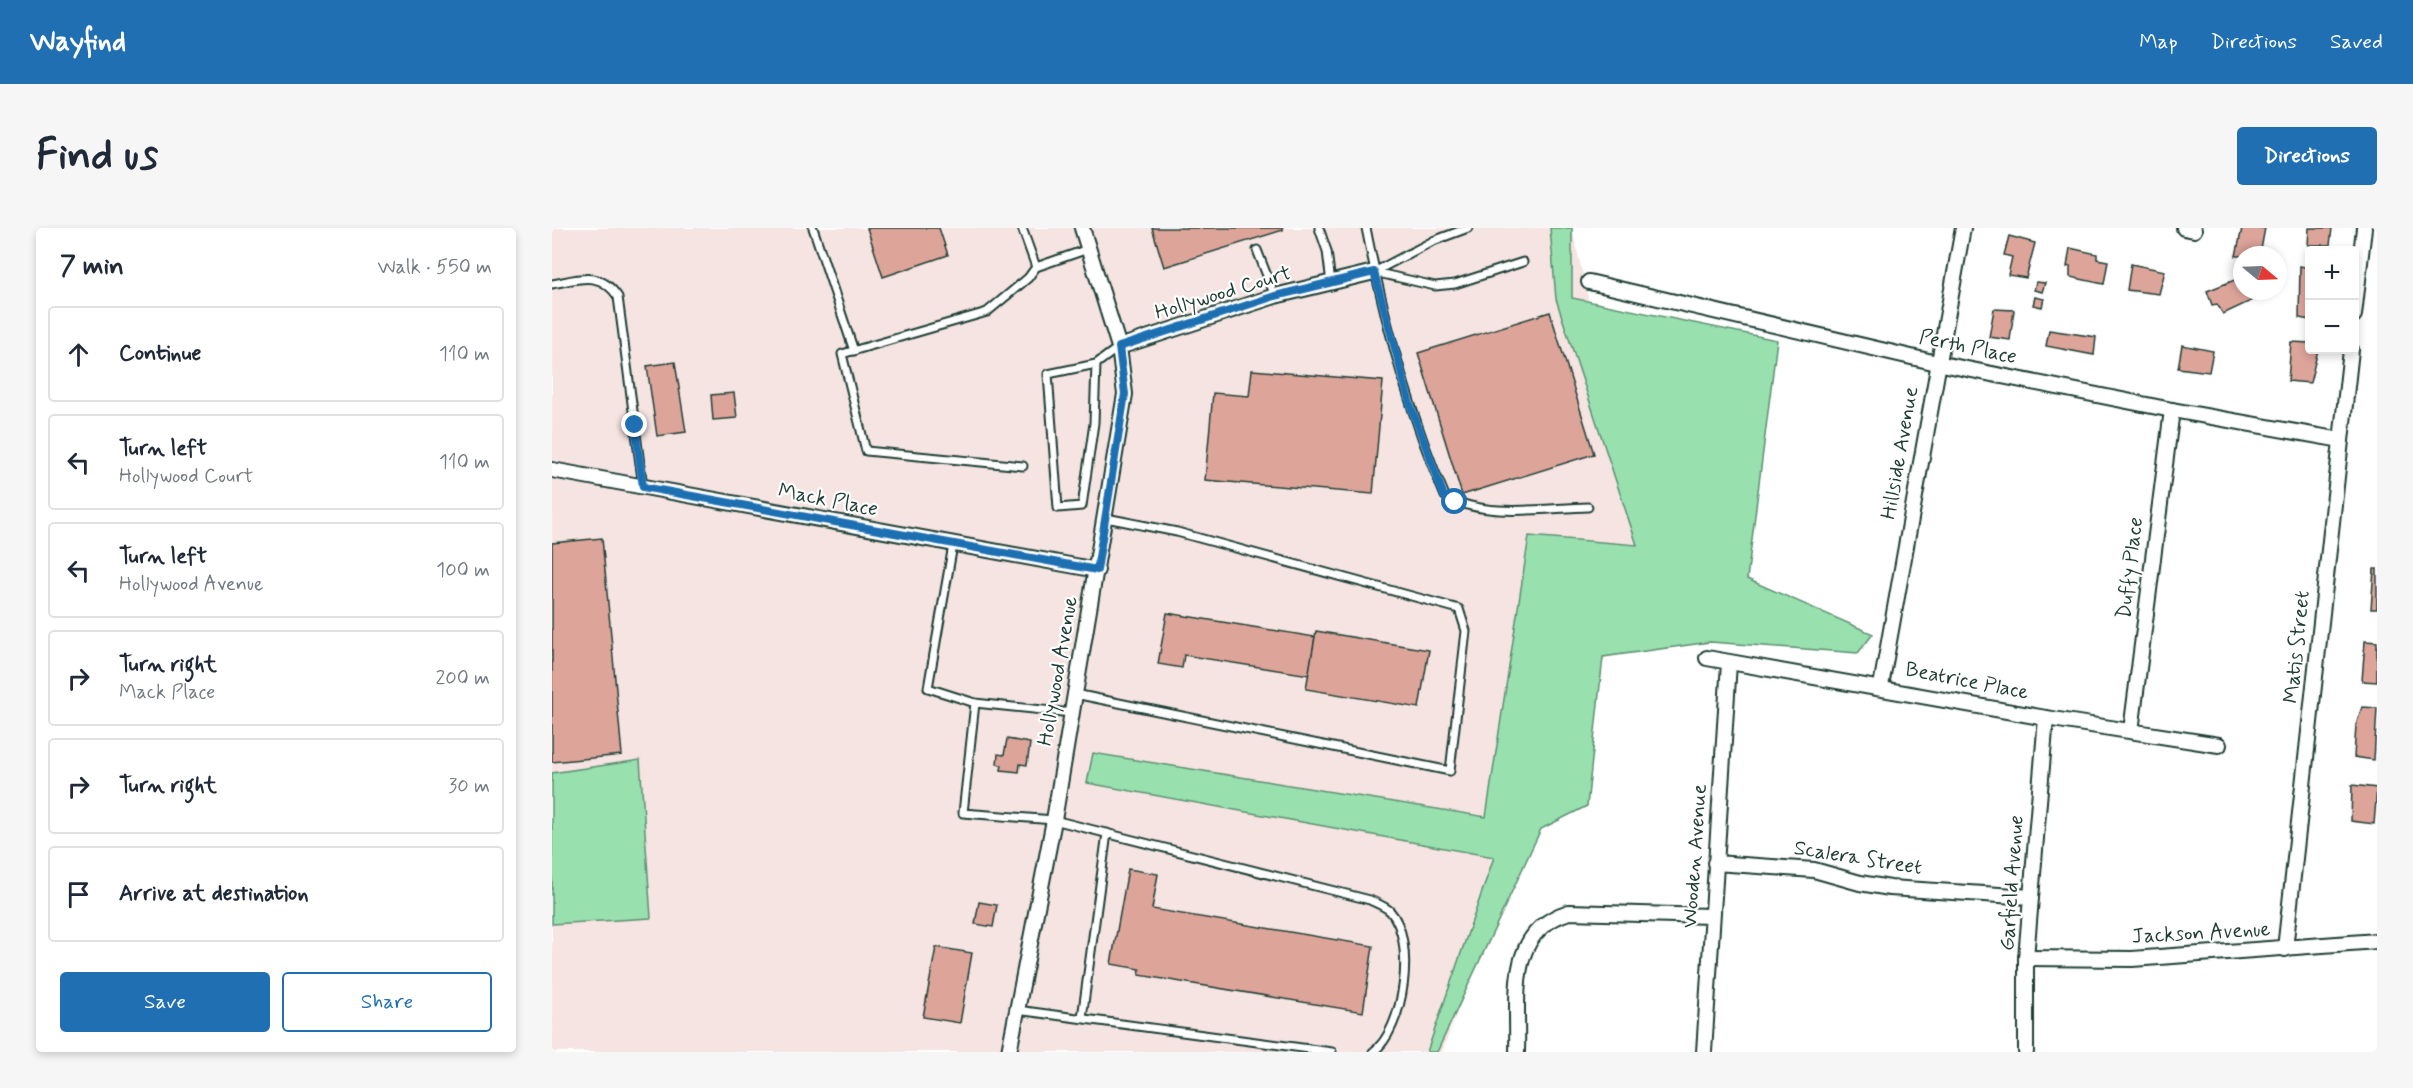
<!DOCTYPE html>
<meta charset="utf-8">
<style>
:root{--surface:#fff;--page:#f6f6f7;--text:#1f2937;--muted:#747a83;--line:#e0e1e3;--accent:#1f6fb2}
body{margin:0;font-family:Mynerve,sans-serif;background:var(--page);color:var(--text)}
.controls{position:absolute;right:18px;top:18px;display:grid;overflow:hidden;border-radius:6px;box-shadow:0 3px 9px #0003}
.controls button{width:54px;height:54px;display:grid;place-items:center;padding:0;border:0;border-bottom:2px solid var(--line);background:var(--surface);color:var(--text);font:30px sans-serif}
.compass{position:absolute;left:1681px;top:18px;width:54px;height:54px;border-radius:50%;background:var(--surface);box-shadow:0 3px 9px #0003;rotate:109deg}
.stop{position:absolute;width:18px;height:18px;margin:-14px;border:4px solid #1f6fb2;border-radius:50%;background:#fff}
.stop.end{background:#1f6fb2;border-color:#fff;box-shadow:0 2px 6px #0008}
.list{margin:0;padding:0;list-style:none}
h2{display:flex;justify-content:space-between;align-items:center;height:78px;margin:0;padding:0 24px;font-size:26px}
h2 small{font-size:20px;font-weight:400;color:var(--muted)}
.list li{display:grid;grid-template-columns:39px 1fr auto;gap:18px;align-items:center;box-sizing:border-box;height:96px;margin:0 12px 12px;padding:0 12px;border:2px solid var(--line);border-radius:6px}
.list b{display:block;font-size:22px;white-space:nowrap}
.list p{margin:0;font-size:20px;white-space:nowrap;color:var(--muted)}
.list em{font-size:20px;font-style:normal;color:var(--muted)}
.actions{display:flex;gap:12px;padding:18px 24px}
.actions a{flex:1;padding:14px 0;border:2px solid var(--accent);border-radius:6px;text-align:center;font-size:21px;color:var(--accent)}
.actions .main{background:var(--accent);color:#fff}
.icon{flex:none;width:33px;height:33px;fill:none;stroke:currentColor;stroke-width:2;stroke-linecap:round;stroke-linejoin:round}
.map{position:relative;flex:none;width:1825px;height:824px;overflow:hidden;border-radius:6px}
header{display:flex;align-items:center;gap:36px;box-sizing:border-box;height:84px;padding:0 30px;background:var(--accent);color:#fff}
header strong{font-size:28px}
nav{display:flex;gap:33px;margin-inline-start:auto;font-size:21px}
.intro{display:flex;align-items:center;justify-content:space-between;box-sizing:border-box;height:144px;padding:0 36px}
h1{margin:0;font-size:42px}
.button{padding:15px 27px;border-radius:6px;background:var(--accent);color:#fff;font-size:21px;font-weight:700}
main{display:flex;gap:36px;padding:0 36px}
aside{flex:1;background:var(--surface);border-radius:6px;box-shadow:0 3px 9px #0003}
.map>svg:first-child{display:block}
.built{fill:#f5e4e1}
.green{fill:#98e0ae;stroke:#5c8e71;stroke-width:1.5}
.building{fill:#dda49a;stroke:#1f3d34;stroke-width:1.5}
.lines{fill:none;stroke-linecap:round;stroke-linejoin:round}
.service-casing{stroke:#1f3d34;stroke-width:11}
.minor-casing{stroke:#1f3d34;stroke-width:18}
.service{stroke:#fff;stroke-width:7}
.minor{stroke:#fff;stroke-width:14}
.route{stroke:#1f6fb2;stroke-width:8}
.labels{text-anchor:middle;dominant-baseline:central;stroke-width:4.5;stroke-linejoin:round;paint-order:stroke}
.street-label{font-size:21px;fill:#1f3d34;stroke:#fff}
</style>
<header>
<strong>Wayfind</strong>
<nav><a>Map</a><a>Directions</a><a>Saved</a></nav>
</header>
<div class="intro"><h1>Find us</h1><a class="button">Directions</a></div>
<main>
<aside>
<h2>7 min<small>Walk · 550 m</small></h2>
<ul class="list">
<li><svg class="icon" aria-label="ahead" viewBox="0 0 24 24"><path d="M12 20V5M6 11l6-6 6 6"/></svg><div><b>Continue</b></div><em>110 m</em></li>
<li><svg class="icon" aria-label="left" viewBox="0 0 24 24"><path d="M17 20v-9H6M10 6l-5 5 5 5"/></svg><div><b>Turn left</b><p>Hollywood Court</p></div><em>110 m</em></li>
<li><svg class="icon" aria-label="left" viewBox="0 0 24 24"><path d="M17 20v-9H6M10 6l-5 5 5 5"/></svg><div><b>Turn left</b><p>Hollywood Avenue</p></div><em>100 m</em></li>
<li><svg class="icon" aria-label="right" viewBox="0 0 24 24"><path d="M7 20v-9h11M14 6l5 5-5 5"/></svg><div><b>Turn right</b><p>Mack Place</p></div><em>200 m</em></li>
<li><svg class="icon" aria-label="right" viewBox="0 0 24 24"><path d="M7 20v-9h11M14 6l5 5-5 5"/></svg><div><b>Turn right</b></div><em>30 m</em></li>
<li><svg class="icon" aria-label="arrive" viewBox="0 0 24 24"><path d="M6 21V4h12l-3 4 3 4H6"/></svg><div><b>Arrive at destination</b></div></li>
</ul>
<div class="actions"><a class="main">Save</a><a>Share</a></div>
</aside>
<div class="map">
<svg width="1825" height="824" viewBox="0 0 1825 824">
<rect width="100%" height="100%" fill="#fff"/>
<filter id="ink" filterUnits="userSpaceOnUse"><feTurbulence type="fractalNoise" baseFrequency=".0167" numOctaves="2"/><feDisplacementMap in="SourceGraphic" scale="12" xChannelSelector="R" yChannelSelector="G"/><feConvolveMatrix kernelMatrix="1 2 1 2 8 2 1 2 1" color-interpolation-filters="sRGB"/></filter>
<g filter="url(#ink)">
<polygon class="built" points="0,0 1020,0 1098,337 991,558 890,824 0,824"/>
<g class="green">
<polygon points="998,0 1020,0 1020,70 1225,112 1195,351 1321,406 1306,425 1158,414 1051,429 1035,578 989,601 885,824 875,824 942,629 535,555 541,525 934,589 977,308 1085,317 1004,71"/>
<polygon points="88,532 99,690 0,696 0,545"/>
</g>
<g class="building">
<polygon points="315,0 387,0 396,27 331,49"/>
<polygon points="600,0 731,0 731,2 612,39"/>
<polygon points="1690,0 1713,0 1708,27 1684,28"/>
<polygon points="1757,0 1780,0 1778,17 1756,17"/>
<polygon points="1457,8 1483,15 1474,50 1456,47 1460,29 1452,27"/>
<polygon points="1518,20 1545,26 1545,31 1556,33 1552,56 1518,49 1518,38 1515,39"/>
<polygon points="1579,36 1613,43 1607,66 1575,62"/>
<polygon points="1748,38 1758,40 1758,92 1747,90"/>
<polygon points="1690,49 1690,63 1697,63 1701,72 1671,86 1665,76 1660,77 1655,63"/>
<polygon points="1484,54 1493,55 1490,64 1482,62"/>
<polygon points="1483,69 1492,71 1490,79 1481,77"/>
<polygon points="1442,81 1462,82 1458,112 1437,109"/>
<polygon points="998,84 1042,226 910,267 866,125"/>
<polygon points="1497,102 1544,109 1542,127 1494,118"/>
<polygon points="1739,114 1758,115 1758,122 1766,122 1758,155 1736,153"/>
<polygon points="1630,117 1661,123 1657,144 1626,140"/>
<polygon points="123,134 134,204 105,208 95,138"/>
<polygon points="700,142 831,153 821,266 653,252 661,165 697,168"/>
<polygon points="182,165 185,190 161,192 159,167"/>
<polygon points="50,310 70,527 0,534 0,315"/>
<polygon points="1822,341 1825,341 1825,381 1819,381"/>
<polygon points="615,385 763,409 757,447 632,427 630,440 606,436"/>
<polygon points="764,403 877,422 867,480 754,461"/>
<polygon points="1813,413 1825,414 1825,454 1810,453"/>
<polygon points="1810,479 1825,480 1822,532 1802,529 1804,497"/>
<polygon points="455,511 478,515 475,537 468,536 467,544 449,542 450,537 445,536 446,526 452,527"/>
<polygon points="1800,557 1825,560 1822,596 1799,593"/>
<polygon points="576,641 606,646 600,681 821,718 811,784 587,747 588,741 559,736"/>
<polygon points="427,674 445,677 441,699 423,696"/>
<polygon points="384,719 420,725 408,795 371,789"/>
</g>
<g class="lines">
<defs>
<g id="service">
<polyline points="261,0 302,123"/>
<polyline points="470,0 484,39"/>
<polyline points="767,0 775,23 779,55"/>
<path d="M814,0C832,91 856,183 893,268C933,291 992,280 1036,279"/>
<polyline points="705,22 723,68"/>
<polyline points="822,44 883,58 903,56 971,34"/>
<polyline points="822,44 881,13 916,0"/>
<path d="M0,56C28,51 48,42 66,69L91,259"/>
<polyline points="544,136 542,195 530,278 506,280 496,146 544,136 567,119"/>
<polyline points="471,238 314,223 290,126 435,84 476,50 484,39 536,21"/>
<polyline points="401,317 376,460 423,475 520,485"/>
<polyline points="523,466 898,543 914,403 907,381 625,304 554,290"/>
<path d="M423,475L411,585L502,592L818,672C824,675 834,679 838,683C865,713 852,802 821,824"/>
<polyline points="465,782 780,824"/>
<polyline points="530,790 555,605"/>
</g>
<g id="minor">
<polyline points="1632,0 1642,2"/>
<polyline points="1037,54 1385,135 1620,182 1789,212"/>
<polyline points="1802,87 1812,0"/>
<polyline points="567,119 723,68 822,44"/>
<polyline points="0,242 545,342"/>
<polyline points="1155,430 1494,490 1667,517"/>
<polyline points="1329,458 1411,0"/>
<polyline points="1579,503 1620,182"/>
<polyline points="1163,635 1262,642 1308,655 1338,660 1479,669"/>
<polyline points="1733,721 1799,122"/>
<polyline points="1474,730 1580,731 1825,713"/>
<polyline points="457,824 502,592 573,166 567,119 530,0"/>
<path d="M965,824C967,769 953,704 1017,684L1159,688"/>
<polyline points="1152,824 1177,435"/>
<polyline points="1474,824 1474,730 1494,490"/>
</g>
</defs>
<use href="#service" class="service-casing"/>
<use href="#minor" class="minor-casing"/>
<use href="#service" class="service"/>
<use href="#minor" class="minor"/>
</g>
</g>
<g class="lines" filter="url(#ink)">
<polyline class="route" points="83,197 91,259 545,342 573,166 567,119 723,68 822,44 858,176 892,268 903,274"/>
</g>
<g class="labels">
<g class="street-label">
<text transform="translate(671 65) rotate(-17)">Hollywood Court</text>
<text transform="translate(1416 119) rotate(12)">Perth Place</text>
<text transform="translate(1348 225) rotate(-80)">Hillside Avenue</text>
<text transform="translate(276 272) rotate(11)">Mack Place</text>
<text transform="translate(1578 340) rotate(-83)">Duffy Place</text>
<text transform="translate(1745 419) rotate(-84)">Matis Street</text>
<text transform="translate(506 443) rotate(-80)">Hollywood Avenue</text>
<text transform="translate(1415 453) rotate(11)">Beatrice Place</text>
<text transform="translate(1143 628) rotate(-86)">Wooden Avenue</text>
<text transform="translate(1306 630) rotate(9)">Scalera Street</text>
<text transform="translate(1460 655) rotate(-86)">Garfield Avenue</text>
<text transform="translate(1649 705) rotate(-3)">Jackson Avenue</text>
</g>
</g>
</svg>
<div class="controls">
<button>+</button>
<button>−</button>
</div>
<svg class="compass" viewBox="-18 -18 36 36"><path d="M0-13l5 13h-10z" fill="#e53935"/><path d="M0 13l5-13h-10z" fill="#747a83"/></svg>
<div class="stop" style="left:903px;top:274px"></div>
<div class="stop end" style="left:83px;top:197px"></div>
</div>
</main>
